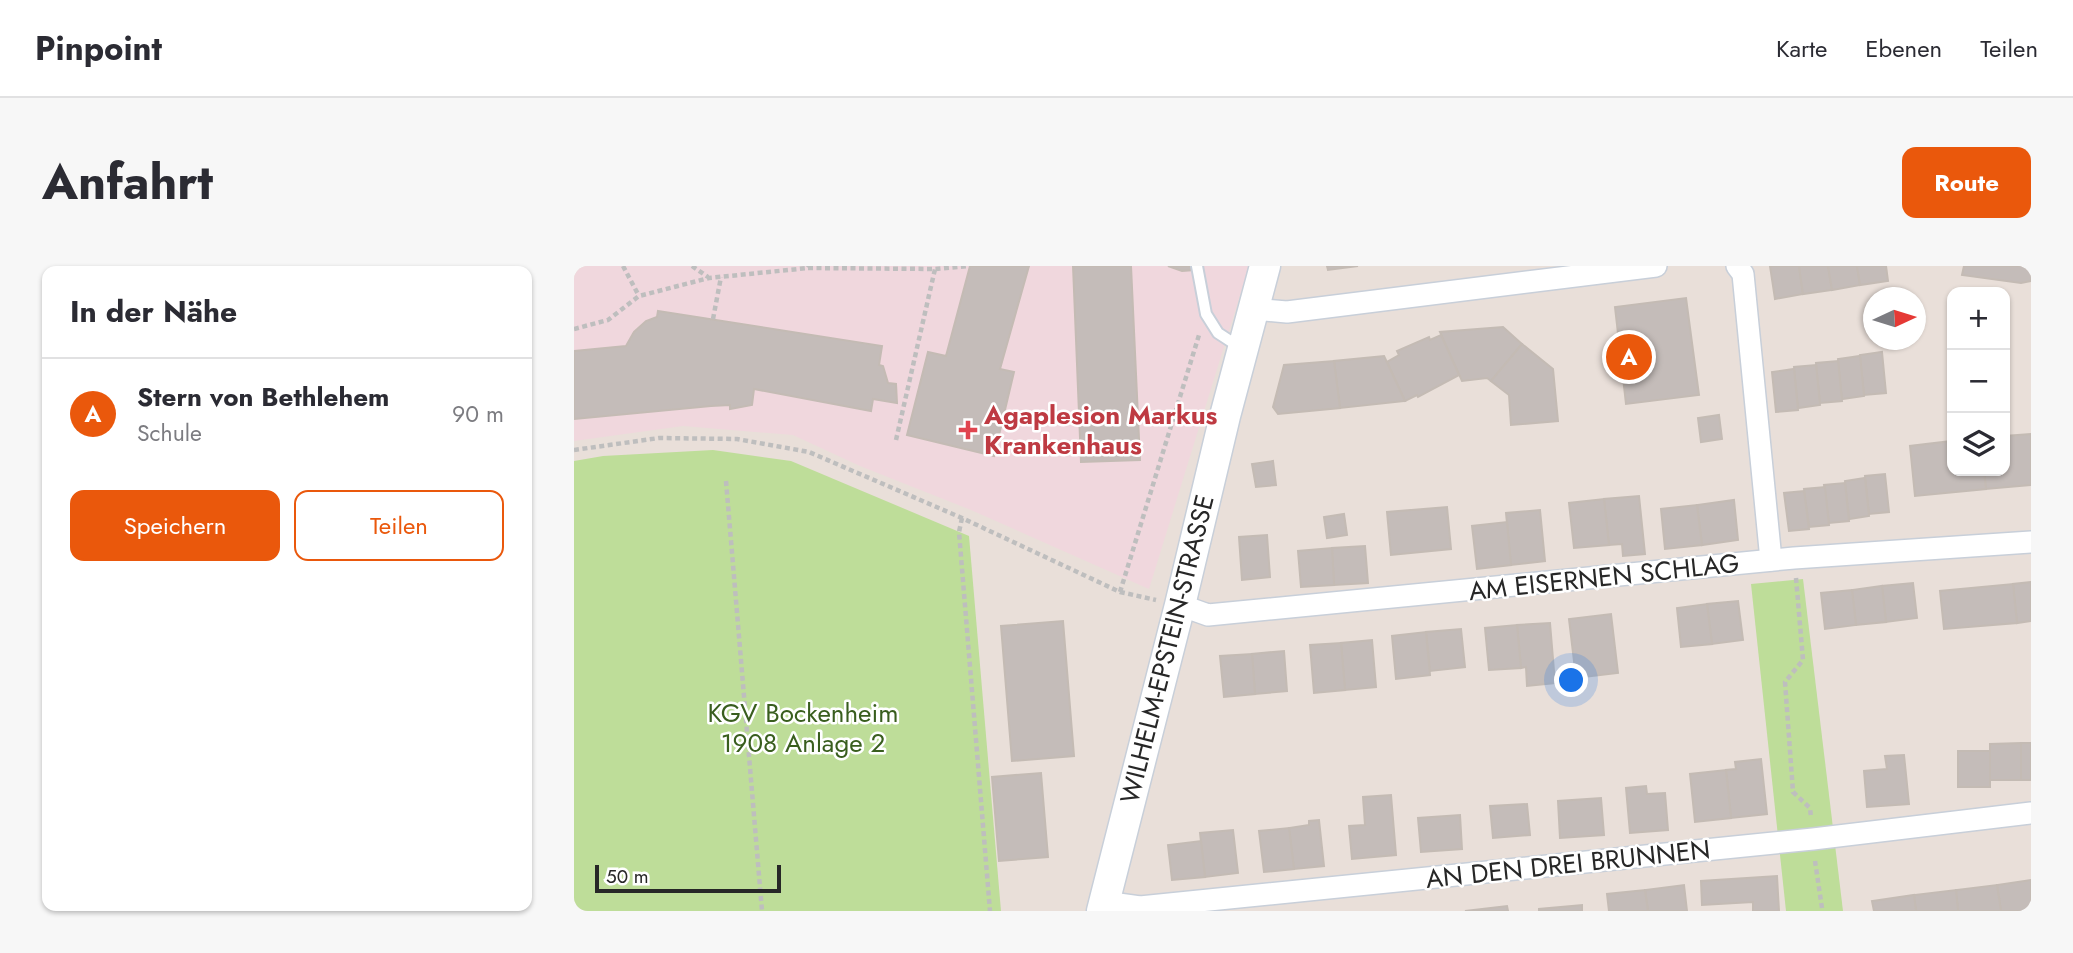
<!DOCTYPE html>
<html lang="de">
<meta charset="utf-8">
<style>
:root{--surface:#fff;--page:#f7f7f7;--text:#2b2b33;--muted:#7c7c81;--line:#e1e1e2;--accent:#ea580c}
body{margin:0;font-family:Jost,sans-serif;background:var(--page);color:var(--text)}
.controls{position:absolute;right:21px;top:21px;display:grid;overflow:hidden;border-radius:14px;box-shadow:0 2px 5px #0004}
.controls button{width:63px;height:63px;display:grid;place-items:center;padding:0;border:0;border-bottom:2px solid var(--line);background:var(--surface);color:var(--text);font:35px sans-serif}
.compass{position:absolute;left:1289px;top:21px;width:63px;height:63px;border-radius:50%;background:var(--surface);box-shadow:0 2px 5px #0004;rotate:86deg}
.scale{position:absolute;left:21px;bottom:18px;width:186px;box-sizing:border-box;padding-left:7px;border:4px solid #272727;border-top:0;font-size:19px;line-height:24px;white-space:nowrap;color:#272727;-webkit-text-stroke:5px #fff;paint-order:stroke}
.you{position:absolute;left:998px;top:415px;width:24px;height:24px;margin:-18px;border:5px solid #fff;border-radius:50%;background:#1a73e8;box-shadow:0 0 0 10px #1a73e833}
.badge{display:grid;place-items:center;width:46px;height:46px;border-radius:50%;background:var(--accent);color:#fff;font-size:23px;font-weight:700}
.pin{position:absolute;translate:-50% -50%;border:4px solid #fff;box-shadow:0 2px 7px #0006}
.list{margin:0;padding:0;list-style:none}
h2{display:flex;justify-content:space-between;align-items:center;height:91px;margin:0;padding:0 28px;font-size:30px}
h2 small{font-size:23px;font-weight:400;color:var(--muted)}
.list li{display:grid;grid-template-columns:46px 1fr auto;gap:21px;align-items:center;box-sizing:border-box;height:112px;padding:0 28px;border-top:2px solid var(--line)}
.list b{display:block;font-size:26px;white-space:nowrap}
.list p{margin:0;font-size:23px;white-space:nowrap;color:var(--muted)}
.list em{font-size:23px;font-style:normal;color:var(--muted)}
.actions{display:flex;gap:14px;padding:21px 28px}
.actions a{flex:1;padding:16px 0;border:2px solid var(--accent);border-radius:14px;text-align:center;font-size:24px;color:var(--accent)}
.actions .main{background:var(--accent);color:#fff}
.icon{flex:none;width:38px;height:38px;fill:none;stroke:currentColor;stroke-width:2;stroke-linecap:round;stroke-linejoin:round}
.map{position:relative;flex:none;width:1457px;height:645px;overflow:hidden;border-radius:14px}
header{display:flex;align-items:center;gap:42px;box-sizing:border-box;height:98px;padding:0 35px;background:var(--surface);border-bottom:2px solid var(--line)}
header strong{font-size:33px}
nav{display:flex;gap:38px;margin-inline-start:auto;font-size:24px}
.intro{display:flex;align-items:center;justify-content:space-between;box-sizing:border-box;height:168px;padding:0 42px}
h1{margin:0;font-size:49px}
.button{padding:18px 32px;border-radius:14px;background:var(--accent);color:#fff;font-size:24px;font-weight:700}
main{display:flex;gap:42px;padding:0 42px}
aside{flex:1;background:var(--surface);border-radius:14px;box-shadow:0 2px 5px #0004}
.map>svg:first-child{display:block}
.medical{fill:#f0d7dd}
.green{fill:#bedd99}
.building{fill:#c4bcb9;stroke:#c4bbb4;stroke-width:2}
.lines{fill:none;stroke-linecap:round;stroke-linejoin:round}
.lane-casing{stroke:#c8cfd9;stroke-width:14}
.street-casing{stroke:#c8cfd9;stroke-width:24}
.secondary-casing{stroke:#c8cfd9;stroke-width:33}
.path{stroke:#bebebe;stroke-width:4.5;stroke-dasharray:5 3.5;stroke-linecap:butt}
.lane{stroke:#fff;stroke-width:10}
.street{stroke:#fff;stroke-width:21}
.secondary{stroke:#fff;stroke-width:30}
.health-dot{fill:#e0444e;stroke:#fff;stroke-width:2.5}
.labels{text-anchor:middle;dominant-baseline:central;stroke-width:5;stroke-linejoin:round;paint-order:stroke}
.health-label{font-size:26px;font-weight:bold;fill:#be3a42;stroke:#fff;text-anchor:start}
.street-label{font-size:26px;fill:#272727;stroke:#fff}
.park-label{font-size:26px;fill:#395e1e;stroke:#fff}
</style>
<header>
<strong>Pinpoint</strong>
<nav><a>Karte</a><a>Ebenen</a><a>Teilen</a></nav>
</header>
<div class="intro"><h1>Anfahrt</h1><a class="button">Route</a></div>
<main>
<aside>
<h2>In der Nähe<small></small></h2>
<ul class="list">
<li><span class="badge">A</span><div><b>Stern von Bethlehem</b><p>Schule</p></div><em>90 m</em></li>
</ul>
<div class="actions"><a class="main">Speichern</a><a>Teilen</a></div>
</aside>
<div class="map">
<svg width="1457" height="645" viewBox="0 0 1457 645">
<rect width="100%" height="100%" fill="#e9dfd9"/>
<polygon class="medical" points="0,0 675,0 575,323 397,244 286,200 219,169 109,160 0,175"/>
<g class="green">
<polygon points="139,184 217,195 395,270 427,645 0,645 0,195 29,190"/>
<polygon points="1229,313 1269,645 1212,645 1177,318"/>
</g>
<g class="building">
<polygon points="396,0 455,0 426,103 440,106 420,190 333,169 354,86 372,90"/>
<polygon points="499,0 557,0 566,194 507,196"/>
<polygon points="594,0 620,0 620,4 608,5"/>
<polygon points="753,0 784,0 754,4"/>
<polygon points="1196,0 1225,0 1229,28 1201,33"/>
<polygon points="1225,0 1254,0 1258,24 1229,28"/>
<polygon points="1254,0 1283,0 1286,19 1258,24"/>
<polygon points="1283,0 1312,0 1314,15 1286,19"/>
<polygon points="1390,0 1457,0 1457,15 1447,17 1388,9"/>
<polygon points="1112,32 1125,129 1052,138 1041,41"/>
<polygon points="84,45 308,80 305,99 309,100 314,117 322,118 323,137 299,133 297,145 180,123 178,139 156,143 156,139 137,140 0,153 0,85 52,80 60,66 72,55 83,51"/>
<polygon points="929,61 948,78 917,115 913,112 888,115 866,66"/>
<polygon points="867,69 885,109 844,131 843,129 831,135 813,96 825,89 823,85 855,71 856,74"/>
<polygon points="948,78 979,103 984,155 937,159 935,129 917,115"/>
<polygon points="1308,86 1312,127 1290,129 1286,89"/>
<polygon points="810,90 831,135 766,142 760,95"/>
<polygon points="1286,90 1290,130 1268,133 1264,93"/>
<polygon points="760,95 766,142 704,148 699,141 710,99"/>
<polygon points="1264,95 1268,135 1246,137 1242,97"/>
<polygon points="1242,99 1246,139 1224,142 1220,101"/>
<polygon points="1220,103 1224,144 1202,146 1198,106"/>
<polygon points="1145,149 1148,173 1127,176 1124,152"/>
<polygon points="1457,168 1457,219 1412,223 1410,205 1431,205 1431,170"/>
<polygon points="1378,175 1378,205 1410,205 1412,223 1341,230 1336,180"/>
<polygon points="699,195 702,219 682,221 678,198"/>
<polygon points="1311,208 1315,246 1295,248 1291,210"/>
<polygon points="1291,212 1295,250 1275,253 1271,215"/>
<polygon points="1271,217 1275,255 1255,257 1250,219"/>
<polygon points="1251,221 1255,259 1235,261 1230,223"/>
<polygon points="1230,225 1235,263 1215,265 1210,227"/>
<polygon points="1065,230 1071,288 1049,290 1048,278 1035,279 1030,233"/>
<polygon points="1030,233 1035,279 1000,282 995,237"/>
<polygon points="1160,234 1164,274 1128,279 1123,239"/>
<polygon points="1123,239 1128,279 1091,283 1087,243"/>
<polygon points="873,241 877,283 817,289 813,246"/>
<polygon points="966,244 971,295 937,299 932,247"/>
<polygon points="770,248 773,269 753,272 750,251"/>
<polygon points="933,256 937,299 903,303 898,260"/>
<polygon points="693,269 696,311 668,314 665,271"/>
<polygon points="791,280 794,317 760,319 758,282"/>
<polygon points="758,282 760,319 727,321 724,285"/>
<polygon points="1457,316 1457,355 1443,357 1439,318"/>
<polygon points="1339,317 1343,352 1312,356 1308,320"/>
<polygon points="1439,318 1443,357 1370,363 1366,325"/>
<polygon points="1308,320 1312,356 1282,359 1278,324"/>
<polygon points="1278,324 1282,359 1251,363 1247,327"/>
<polygon points="1164,335 1169,374 1138,378 1133,338"/>
<polygon points="1133,338 1138,378 1107,381 1103,342"/>
<polygon points="1037,348 1044,407 1002,412 995,353"/>
<polygon points="489,355 500,490 438,495 427,360"/>
<polygon points="976,357 981,417 953,420 952,401 947,402 943,359"/>
<polygon points="943,359 947,402 915,404 911,362"/>
<polygon points="887,363 891,401 856,405 852,366"/>
<polygon points="852,366 856,409 822,413 818,370"/>
<polygon points="798,374 802,421 771,424 767,377"/>
<polygon points="767,377 771,424 740,427 736,379"/>
<polygon points="710,385 713,425 681,428 678,388"/>
<polygon points="678,388 681,428 650,431 646,390"/>
<polygon points="1447,477 1447,514 1416,514 1416,478"/>
<rect x="1447" y="477" width="10" height="37"/>
<rect x="1384" y="485" width="32" height="36"/>
<polygon points="1330,489 1335,538 1293,541 1290,505 1313,503 1311,490"/>
<polygon points="1187,493 1193,548 1157,552 1152,504 1162,503 1161,496"/>
<polygon points="1152,504 1157,552 1121,556 1116,508"/>
<polygon points="467,507 474,591 425,595 418,511"/>
<polygon points="1072,520 1073,528 1091,527 1094,564 1056,567 1052,522"/>
<polygon points="817,529 822,589 778,593 775,560 791,559 789,531"/>
<polygon points="1027,532 1030,569 986,572 984,535"/>
<polygon points="953,538 956,569 919,572 916,540"/>
<polygon points="886,549 888,583 847,586 844,552"/>
<polygon points="745,554 750,600 720,603 715,562 735,559 735,555"/>
<polygon points="715,562 720,603 690,606 685,565"/>
<polygon points="659,564 664,607 631,611 626,567"/>
<polygon points="627,575 631,611 598,614 594,579"/>
<polygon points="1203,610 1205,645 1179,645 1179,636 1128,639 1127,615"/>
<polygon points="1457,614 1457,645 1427,645 1423,619"/>
<polygon points="1110,619 1113,645 1074,645 1071,624"/>
<polygon points="1423,619 1427,645 1384,645 1382,624"/>
<polygon points="1071,624 1074,645 1035,645 1033,628"/>
<polygon points="1382,624 1384,645 1342,645 1340,629"/>
<polygon points="1340,629 1342,645 1300,645 1298,635"/>
<polygon points="1008,639 1008,645 965,645 965,643"/>
<polygon points="933,640 934,645 891,645"/>
</g>
<g class="lines">
<defs>
<polyline id="lane" points="623,0 632,48 644,67 667,82"/>
<g id="street">
<polyline points="1163,0 1169,8 1197,294"/>
<polyline points="680,43 713,46 1082,0"/>
<polyline points="606,339 634,349 1220,292 1457,276"/>
<polyline points="530,636 566,641 1239,573 1457,547"/>
</g>
<polyline id="secondary" points="528,645 606,339 651,150 691,0"/>
</defs>
<use href="#lane" class="lane-casing"/>
<use href="#street" class="street-casing"/>
<use href="#secondary" class="secondary-casing"/>
<g class="path">
<polyline points="49,0 65,30"/>
<polyline points="118,0 134,11"/>
<polyline points="234,2 361,3 396,0"/>
<polyline points="139,53 147,11"/>
<polyline points="0,63 34,54 65,30 135,12 234,2 235,0"/>
<polyline points="322,174 361,3"/>
<polyline points="0,184 85,172 163,173 235,186 388,252 546,326 582,334"/>
<polyline points="152,215 188,645"/>
<polyline points="388,252 385,266 416,645"/>
<polyline points="1222,312 1229,394 1211,416 1219,526 1236,542 1237,551"/>
<polyline points="546,326 625,69"/>
<polyline points="1241,595 1248,642 1250,645"/>
</g>
<use href="#lane" class="lane"/>
<use href="#street" class="street"/>
<use href="#secondary" class="secondary"/>
</g>
<path class="health-dot" d="M390.5 153.5h7v7h7v7h-7v7h-7v-7h-7v-7h7z"/>
<g class="labels">
<g class="health-label">
<text x="410" y="149">Agaplesion Markus<tspan x="410" dy="30">Krankenhaus</tspan></text>
</g>
<g class="street-label">
<text transform="translate(1030 311) rotate(-6)">AM EISERNEN SCHLAG</text>
<text transform="translate(593 383) rotate(-76)">WILHELM-EPSTEIN-STRASSE</text>
<text transform="translate(994 598) rotate(-6)">AN DEN DREI BRUNNEN</text>
</g>
<g class="park-label">
<text x="229" y="447">KGV Bockenheim<tspan x="229" dy="30">1908 Anlage 2</tspan></text>
</g>
</g>
</svg>
<div class="controls">
<button>+</button>
<button>−</button>
<button><svg class="icon" aria-label="layers" viewBox="0 0 24 24"><path d="M12 4l9 5-9 5-9-5zM3 14l9 5 9-5"/></svg></button>
</div>
<svg class="compass" viewBox="-18 -18 36 36"><path d="M0-13l5 13h-10z" fill="#e53935"/><path d="M0 13l5-13h-10z" fill="#7c7c81"/></svg>
<div class="scale">50 m</div>
<div class="you"></div>
<div class="pin badge" style="left:1055px;top:91px">A</div>
</div>
</main>
